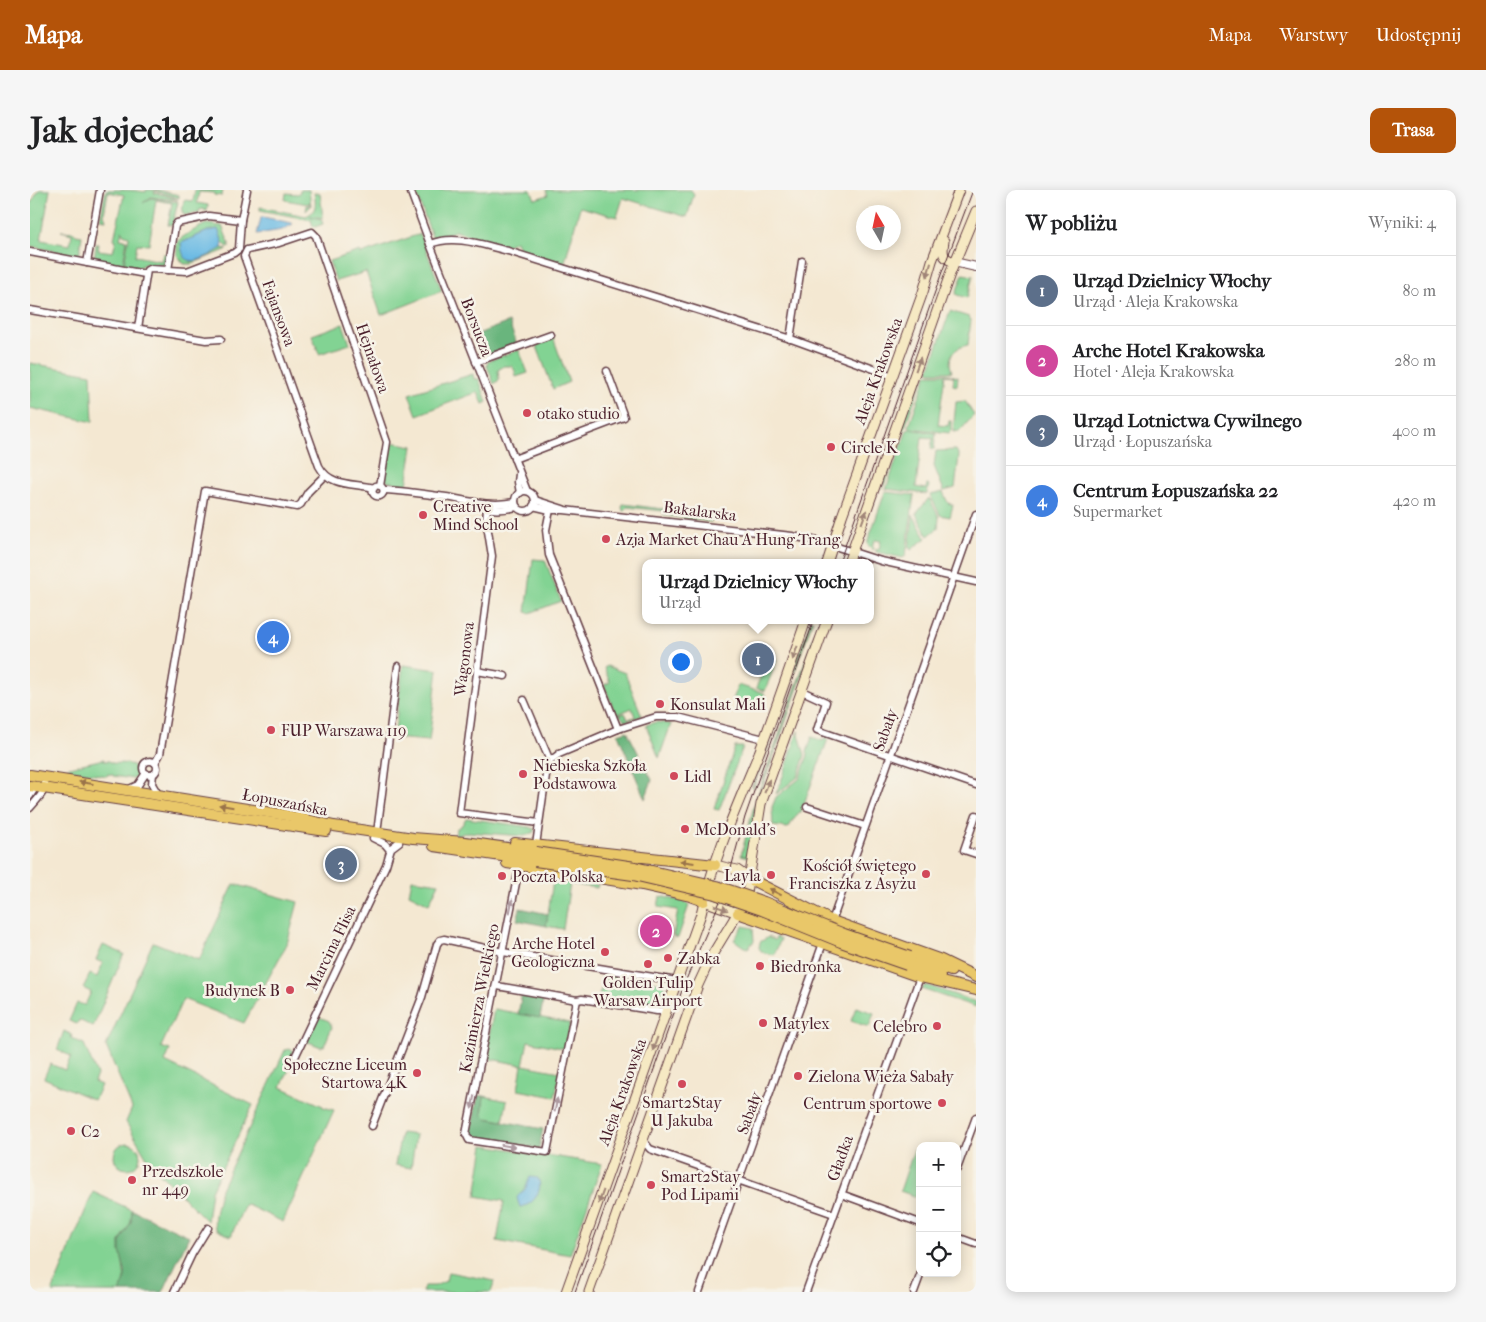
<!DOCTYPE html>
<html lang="pl">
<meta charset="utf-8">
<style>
:root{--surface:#fff;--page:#f6f6f6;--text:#202124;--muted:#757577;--line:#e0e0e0;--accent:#b45309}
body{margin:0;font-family:"IM FELL French Canon",serif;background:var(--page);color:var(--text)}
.controls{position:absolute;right:15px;bottom:15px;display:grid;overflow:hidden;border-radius:10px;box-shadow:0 2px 12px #0003}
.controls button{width:45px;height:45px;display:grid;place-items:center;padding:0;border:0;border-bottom:1px solid var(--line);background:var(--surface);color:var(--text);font:25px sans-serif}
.compass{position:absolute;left:826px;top:15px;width:45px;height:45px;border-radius:50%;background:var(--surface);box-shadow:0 2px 12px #0003;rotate:351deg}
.you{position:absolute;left:650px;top:471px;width:18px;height:18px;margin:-12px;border:4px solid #fff;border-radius:50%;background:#1a73e8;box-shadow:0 0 0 8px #1a73e833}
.badge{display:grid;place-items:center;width:32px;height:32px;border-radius:50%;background:var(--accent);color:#fff;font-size:16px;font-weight:700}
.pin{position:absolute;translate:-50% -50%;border:2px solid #fff;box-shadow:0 1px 5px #0006}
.popup{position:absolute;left:612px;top:369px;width:232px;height:65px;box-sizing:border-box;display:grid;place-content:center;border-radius:10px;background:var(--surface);filter:drop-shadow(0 1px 4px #0005);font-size:16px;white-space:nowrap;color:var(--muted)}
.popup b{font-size:19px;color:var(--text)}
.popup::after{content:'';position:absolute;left:50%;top:100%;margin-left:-10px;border:10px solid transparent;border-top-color:var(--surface)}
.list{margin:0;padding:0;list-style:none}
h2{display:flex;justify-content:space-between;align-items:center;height:65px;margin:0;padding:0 20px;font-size:21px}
h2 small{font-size:16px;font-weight:400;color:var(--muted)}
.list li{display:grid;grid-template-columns:32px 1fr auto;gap:15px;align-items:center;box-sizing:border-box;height:70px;padding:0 20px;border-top:1px solid var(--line)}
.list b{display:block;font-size:19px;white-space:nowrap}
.list p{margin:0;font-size:16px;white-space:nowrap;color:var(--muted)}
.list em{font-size:16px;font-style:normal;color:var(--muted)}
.icon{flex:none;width:28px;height:28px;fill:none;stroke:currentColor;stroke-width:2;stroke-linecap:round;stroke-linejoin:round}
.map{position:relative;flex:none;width:946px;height:1102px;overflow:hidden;border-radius:10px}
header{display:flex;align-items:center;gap:30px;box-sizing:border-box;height:70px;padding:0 25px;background:var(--accent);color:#fff}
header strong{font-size:24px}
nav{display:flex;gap:28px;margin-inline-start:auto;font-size:18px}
.intro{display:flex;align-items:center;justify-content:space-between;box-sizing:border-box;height:120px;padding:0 30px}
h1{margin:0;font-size:35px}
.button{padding:12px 22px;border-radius:10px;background:var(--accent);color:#fff;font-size:18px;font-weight:700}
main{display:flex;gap:30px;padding:0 30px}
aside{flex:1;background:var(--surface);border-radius:10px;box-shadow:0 2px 12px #0003}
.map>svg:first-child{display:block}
.green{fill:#82d393;stroke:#66795f}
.forest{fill:#69b57d;stroke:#5a6a54}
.water{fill:#68b9e4;stroke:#596c88}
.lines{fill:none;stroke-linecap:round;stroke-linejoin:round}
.minor-casing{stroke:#643d44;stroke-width:9}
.tertiary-casing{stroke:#643d44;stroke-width:10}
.secondary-casing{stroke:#643d44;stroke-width:11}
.primary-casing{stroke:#643d44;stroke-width:12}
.minor{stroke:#fff;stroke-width:6}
.tertiary{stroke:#fff;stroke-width:8}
.secondary{stroke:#f6e9c3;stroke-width:9}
.primary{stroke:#e9c769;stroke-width:10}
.tram{stroke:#4a1f2b;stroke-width:1}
.primary-bridge-casing{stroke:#643d44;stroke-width:12;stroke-linecap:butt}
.primary-bridge{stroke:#e9c769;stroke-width:10}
.oneway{fill:#a08477}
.oneway2{fill:#9a734a}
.oneway3{fill:#ae9aa0}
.poi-dot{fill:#d1495b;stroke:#f7f3e8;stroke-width:2}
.labels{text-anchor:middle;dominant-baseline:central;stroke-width:5;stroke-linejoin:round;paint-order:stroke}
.street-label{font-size:16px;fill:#4a1f2b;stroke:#f7f3e8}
.poi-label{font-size:16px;fill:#4a1f2b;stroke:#f7f3e8;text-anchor:start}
</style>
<header>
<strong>Mapa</strong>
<nav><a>Mapa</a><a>Warstwy</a><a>Udostępnij</a></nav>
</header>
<div class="intro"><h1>Jak dojechać</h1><a class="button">Trasa</a></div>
<main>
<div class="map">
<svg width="946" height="1102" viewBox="0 0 946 1102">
<rect width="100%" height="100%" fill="#f7f3e8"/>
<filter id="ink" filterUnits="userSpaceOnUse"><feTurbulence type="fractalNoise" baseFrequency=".02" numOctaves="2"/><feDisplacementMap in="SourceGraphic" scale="10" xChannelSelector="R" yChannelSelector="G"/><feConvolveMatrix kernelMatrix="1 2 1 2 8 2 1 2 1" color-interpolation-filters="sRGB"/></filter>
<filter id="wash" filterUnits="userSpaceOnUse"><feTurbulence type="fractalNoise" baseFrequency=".0096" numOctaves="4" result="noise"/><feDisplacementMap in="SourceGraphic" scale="20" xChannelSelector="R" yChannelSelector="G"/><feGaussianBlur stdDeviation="1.12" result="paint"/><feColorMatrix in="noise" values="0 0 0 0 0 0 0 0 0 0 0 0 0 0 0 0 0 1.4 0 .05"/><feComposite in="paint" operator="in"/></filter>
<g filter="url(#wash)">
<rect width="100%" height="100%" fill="#f4e8d2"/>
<g class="green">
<polygon points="9,0 20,0 11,50 40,55 42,44 31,41 44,42 46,45 52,46 49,66 0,56 0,15"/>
<path d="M76,0C90,0 103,0 116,2V0H128L149,5V8L125,1L124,3C132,4 142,7 148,10L121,7L113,13L121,8L148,12L142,36L138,35L142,13L126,10L119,55L107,54L105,66L131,71L133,64H138L134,75L114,74L108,78L94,75L99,46L93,44V41L92,40L90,49L97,50L93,75L64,69L66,54H69L68,60L83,62L86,50L84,49L94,5L78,2L74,24L76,30L70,29Z"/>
<polygon points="165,0 193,0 192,6 184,5 184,3 169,2 167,13 178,15 177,21 175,21 174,19 169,20 169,23 154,25 152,22 154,10 163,11"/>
<polygon points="271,0 279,0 281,16 276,21 277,15 280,16 279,12 278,14 255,10 256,3 268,4"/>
<polygon points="385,0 501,0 505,9 518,5 516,0 661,0 664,4 657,27 593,8 587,27 550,17 534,75 490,61 486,51 475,56 425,41 403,49"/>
<path d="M284,3H290L293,28L280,26L291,29L293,34L285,37L283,36L281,30L230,20V17L276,26C287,21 286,14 284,3Z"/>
<path d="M176,34L192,36L199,53V58L193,53L187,39L178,41L151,53L161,72L192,58L198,59L161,74H154L147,65C147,61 146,55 147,52C149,48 171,36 176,34Z"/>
<polygon points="390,44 412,101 351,125 336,82 306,91 299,71 330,61 331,64"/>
<polygon points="933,84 943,86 937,108 927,105 926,103"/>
<path d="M920,121L939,127L941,130L938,155C922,158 917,168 922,182H900L899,180Z"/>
<polygon points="313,134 320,154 289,164 282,145"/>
<polygon points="523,147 539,192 523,199 506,154"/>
<polygon points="489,160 498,183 486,187 485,181 482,176 474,176 468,180 469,190 464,194 457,176 458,171"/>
<polygon points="0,173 61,184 63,232 0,218"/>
<polygon points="443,184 444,189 449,189 457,212 453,214 448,202 387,225 379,204"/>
<polygon points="894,184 853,298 852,298 855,282 889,187"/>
<polygon points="897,184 916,184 928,187 927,196 923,195 924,186 915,185 908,235 918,236 919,231 921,231 921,241 919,243 880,238 879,236"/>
<polygon points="935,211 944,225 930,241 923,242 926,212"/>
<polygon points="880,239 906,243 904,259 901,258 903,248 892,247 886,297 896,299 897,294 898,294 899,295 897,304 856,299 877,240"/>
<polygon points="361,252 383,256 377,295 357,291 355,288"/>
<polygon points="926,260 929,266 925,298 914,301 904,276 906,261"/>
<polygon points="855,302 884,305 876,365 873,368 846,362 846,359 849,359 851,351 845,350 842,356 844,358 843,360 837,354"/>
<polygon points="913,302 918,313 923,315 920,327 910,325 900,305"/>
<polygon points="899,308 909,327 908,338 898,346 886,324"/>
<polygon points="593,314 682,325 681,332 634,325 634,321 597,317 594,322 592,318"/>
<polygon points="883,325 896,348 881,360 879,357"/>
<polygon points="503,369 515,370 531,411 500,423 496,422"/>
<polygon points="781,430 783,430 723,598 722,597"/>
<polygon points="788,435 790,436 726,614 719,667 711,665 724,616"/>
<polygon points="739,466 747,469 735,501 726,498"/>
<polygon points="373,475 408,480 399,551 364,548"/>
<polygon points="577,476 595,483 612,526 596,531 589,525 595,523 598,529 605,527 602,518 586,525 574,495 580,492 574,478"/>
<polygon points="708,495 734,503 735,506 731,518 703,510"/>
<polygon points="626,532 641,534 629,568 616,535"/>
<polygon points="768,541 775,565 768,587 746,604 755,581"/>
<polygon points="782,547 793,551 795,548 798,549 771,622 769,622 758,638 743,636 742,617 746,607 769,589 778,565 777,562"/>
<polygon points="705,557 713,557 689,620 684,619"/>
<path d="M74,569V571H79L82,573C91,574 99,571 107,579L108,586L103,589L83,586V585L78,584L77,586L36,579L39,577Z"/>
<polygon points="436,628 500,637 504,639 504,642 494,646 438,642 425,646 426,639 432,635"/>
<polygon points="521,687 568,695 567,698 540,694 533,739 516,736 523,691 520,691"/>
<polygon points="382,689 409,693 399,714 379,704"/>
<polygon points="204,694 268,712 257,754 214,833 153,809 131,857 140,860 135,872 223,915 181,1001 177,1031 130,984 117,968 96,932 102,918 76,856 123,752 169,770"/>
<polygon points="630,706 656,712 659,715 648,748 643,746 648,720 628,717"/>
<polygon points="713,736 723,738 724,751 718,758 714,757 704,750"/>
<polygon points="740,746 739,748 745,750 746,747 751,749 744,765 732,762 729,758 730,752"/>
<polygon points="73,755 94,764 63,837 49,830 47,834 39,831 47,813 55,815 61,802 53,798 60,784 67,787 73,773 66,770"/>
<polygon points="577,784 632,793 635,796 627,819 568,808"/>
<polygon points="896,795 946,812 946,817 891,799"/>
<polygon points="826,817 844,823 839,837 821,831"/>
<polygon points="464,819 540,833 536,859 498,851 493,875 530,882 525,907 488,900 492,875 455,868"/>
<polygon points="287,826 299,831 302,837 294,856 291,857 276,851 276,849"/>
<polygon points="34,841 42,845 41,848 54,854 67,885 64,892 71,895 64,910 14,888 20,874 35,880 41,866 27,860"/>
<path d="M260,859L264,861L257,875L260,877L251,897L293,916V917L304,920L253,1032L215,1014L201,1046C197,1044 189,1042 186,1039C181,1034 189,1006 191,999L255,860Z"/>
<polygon points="454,906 477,911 473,931 456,928 452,925"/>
<polygon points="371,943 386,945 381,978 365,975"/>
<circle cx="97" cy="966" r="13"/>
<polygon points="454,955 572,974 540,1065 467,1051 474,1011 446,1006"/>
<polygon points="884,960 890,962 890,1008 870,1001"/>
<polygon points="63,1002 102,1020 101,1032 90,1052 95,1090 90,1102 22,1102"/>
<polygon points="418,1082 465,1091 461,1102 392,1102 394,1096 405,1096 416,1091"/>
</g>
<g class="forest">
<polygon points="479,132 487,155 453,167 445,145"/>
<polygon points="597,541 622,590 615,609 588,544"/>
<polygon points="490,718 518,724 516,736 487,730"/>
<polygon points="492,803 514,807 510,828 488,824"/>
<polygon points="448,905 454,906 452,924 456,928 513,939 509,959 447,948 443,946 441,941"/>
<polygon points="102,1020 159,1046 133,1102 90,1102 95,1090 95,1081 90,1061 90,1052 101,1032"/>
</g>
<g class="water">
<polygon points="233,27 262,33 263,34 252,40 227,44 231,28"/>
<path d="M188,39L193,53L192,58C175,68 152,83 151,53L178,41Z"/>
<path d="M500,987L508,988C514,1000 503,1016 490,1017C485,1003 487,1009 495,999C497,996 498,991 500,987Z"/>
</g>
</g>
<g filter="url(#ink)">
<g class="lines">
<defs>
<g id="minor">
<polyline points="380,0 400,54 497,301"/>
<path d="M400,54C425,44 453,55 478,61L764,150L863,186"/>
<polyline points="0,62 115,84"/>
<polyline points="57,73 70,0"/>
<polyline points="138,80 145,36 147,33 179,26 211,30"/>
<polyline points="0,120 176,150 191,149"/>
<polyline points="108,138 117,80 120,79 157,81 204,63 209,59 211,30 217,0"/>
<polyline points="760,149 772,71"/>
<polyline points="446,172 521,145"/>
<polyline points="484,269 594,227 577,181"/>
<polyline points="489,284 488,292 490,303"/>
<circle cx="348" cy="301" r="5.5"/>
<path d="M344,298C323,293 300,297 289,276L214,66L217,60L249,53L282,42L286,46L357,252L350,296"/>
<path d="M354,300C375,301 395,304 416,307C439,311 462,317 485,312"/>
<circle cx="495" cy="311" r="10"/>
<polyline points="505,310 533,319"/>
<path d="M443,312C456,322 472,320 487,317"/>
<polyline points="503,316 520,320 534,320 762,346 792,352 851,371 946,392"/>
<polyline points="457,319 456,329 462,366 429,623 509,633"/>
<polyline points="520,320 516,340 519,365 588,539"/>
<polyline points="447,481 475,486"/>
<polyline points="772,501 796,512 787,540 946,595"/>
<polyline points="494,510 520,571"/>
<circle cx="120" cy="578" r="7"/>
<polyline points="125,573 130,564 175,301 267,317 271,314 278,302 295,285"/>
<polyline points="123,584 122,594 128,604"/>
<polyline points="99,599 108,595 116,583"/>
<polyline points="0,606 7,595"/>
<polyline points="777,617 835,636"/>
<path d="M0,618C8,608 19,600 14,587"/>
<polyline points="946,625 934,660 946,664"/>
<polyline points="347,643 368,476"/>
<polyline points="343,648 355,654 360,660"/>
<polyline points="506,655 517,578 520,571 529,564 588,539 626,527 648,527 734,549"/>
<polyline points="497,677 491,679 488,683 436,944 439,950 517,962 547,810"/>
<polyline points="802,731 946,324"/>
<polyline points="467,796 547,810 552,809 627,821 637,821"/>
<polyline points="265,867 356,675 361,658 369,652"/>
<polyline points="342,936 392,807 407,754 410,750 414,749 473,762 647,791"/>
<polyline points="612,949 620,959 804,1024"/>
<polyline points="927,979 946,927"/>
<polyline points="811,1004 890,1033"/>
<polyline points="927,1047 946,1054"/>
<polyline points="144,1102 162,1064 178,1038"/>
<polyline points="669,1102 793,753"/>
<polyline points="776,1102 890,787"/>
<polyline points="884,1102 891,1083"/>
</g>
<polyline id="tertiary" points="924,72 946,77"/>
<g id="secondary">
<path d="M914,51C912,63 912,68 924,72"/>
<polyline points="797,373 812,326 893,102 902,71 929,0"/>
<polyline points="818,373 920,84 946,21"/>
<polyline points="685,675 707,680 720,689"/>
<polyline points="674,711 708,723"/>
<path d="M536,1102L671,724C683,669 707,616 729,563C746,519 761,474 776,430"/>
<polyline points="559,1102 668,795 682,765 716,709 731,614 797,430"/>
</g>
<g id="primary">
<polyline points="0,585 256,625 304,636 383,648 435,652 506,662"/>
<polyline points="0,596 296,641"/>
<polyline points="485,653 685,675"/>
<polyline points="404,656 505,671"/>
<polyline points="477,673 612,695 660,706 674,711"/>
<polyline points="720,689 802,731 911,770 946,787"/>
<polyline points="708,723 890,787 946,800"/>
<polyline points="880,767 921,781"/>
<polyline points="877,775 910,786"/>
</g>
</defs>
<use href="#minor" class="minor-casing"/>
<use href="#tertiary" class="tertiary-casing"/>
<use href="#secondary" class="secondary-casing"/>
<use href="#primary" class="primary-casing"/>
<use href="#minor" class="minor"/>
<use href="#tertiary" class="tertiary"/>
<use href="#secondary" class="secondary"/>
<use href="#primary" class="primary"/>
<g class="tram">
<polyline points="809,373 912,82 943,0"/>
<polyline points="545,1102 655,792 695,700 715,627 784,430"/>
</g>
<defs>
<g id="primary-bridge">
<polyline points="506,662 605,677 687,696 734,712 814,744 880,767"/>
<polyline points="505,671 603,685 685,704 732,720 811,752 877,775"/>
</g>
</defs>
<use href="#primary-bridge" class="primary-bridge-casing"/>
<use href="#primary-bridge" class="primary-bridge"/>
</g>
<defs><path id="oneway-solid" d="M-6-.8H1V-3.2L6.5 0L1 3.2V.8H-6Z" transform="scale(1.25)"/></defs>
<g class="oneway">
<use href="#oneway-solid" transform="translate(899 80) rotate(106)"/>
<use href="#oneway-solid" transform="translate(888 174) rotate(-70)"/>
<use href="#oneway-solid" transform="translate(834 327) rotate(-70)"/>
<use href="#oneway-solid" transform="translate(765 463) rotate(110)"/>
<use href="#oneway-solid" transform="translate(737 596) rotate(-70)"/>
<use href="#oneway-solid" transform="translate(691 718) rotate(19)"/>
<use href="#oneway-solid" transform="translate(625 854) rotate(110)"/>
<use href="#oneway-solid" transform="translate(571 1007) rotate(110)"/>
</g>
<g class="oneway2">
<use href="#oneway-solid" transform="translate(56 593) rotate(-172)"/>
<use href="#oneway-solid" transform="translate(196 616) rotate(-171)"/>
<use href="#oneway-solid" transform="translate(657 672) rotate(-172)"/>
<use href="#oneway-solid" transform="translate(745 702) rotate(-153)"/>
</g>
<g class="oneway3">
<use href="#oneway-solid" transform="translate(481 716) rotate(-79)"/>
<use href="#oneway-solid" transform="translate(443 912) rotate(101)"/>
<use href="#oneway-solid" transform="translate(526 915) rotate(-79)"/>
<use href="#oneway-solid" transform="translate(478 956) rotate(9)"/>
</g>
</g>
<g class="poi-dot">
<circle cx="497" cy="223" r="5"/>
<circle cx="801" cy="257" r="5"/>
<circle cx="393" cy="325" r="5"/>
<circle cx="576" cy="349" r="5"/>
<circle cx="630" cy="514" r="5"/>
<circle cx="241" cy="540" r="5"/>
<circle cx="493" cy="584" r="5"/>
<circle cx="644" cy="586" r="5"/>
<circle cx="655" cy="639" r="5"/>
<circle cx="896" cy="684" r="5"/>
<circle cx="741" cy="685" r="5"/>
<circle cx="472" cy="686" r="5"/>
<circle cx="575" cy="762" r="5"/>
<circle cx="638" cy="768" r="5"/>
<circle cx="618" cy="774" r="5"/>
<circle cx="730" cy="776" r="5"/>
<circle cx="260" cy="800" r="5"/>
<circle cx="733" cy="833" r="5"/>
<circle cx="907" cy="836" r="5"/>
<circle cx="387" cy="883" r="5"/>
<circle cx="768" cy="886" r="5"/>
<circle cx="652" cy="894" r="5"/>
<circle cx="912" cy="913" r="5"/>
<circle cx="41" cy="941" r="5"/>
<circle cx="102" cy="990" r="5"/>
<circle cx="621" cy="995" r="5"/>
</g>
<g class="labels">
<g class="street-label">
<text transform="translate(249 123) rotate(70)">Fajansowa</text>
<text transform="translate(447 137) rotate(69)">Borsucza</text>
<text transform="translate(343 168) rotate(71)">Hejnałowa</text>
<text transform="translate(848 181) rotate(-70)">Aleja Krakowska</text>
<text transform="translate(670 321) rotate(7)">Bakalarska</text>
<text transform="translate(434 469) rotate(-83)">Wagonowa</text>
<text transform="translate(855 540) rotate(-70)">Sabały</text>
<text transform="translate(255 612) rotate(11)">Łopuszańska</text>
<text transform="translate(301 758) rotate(-64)">Marcina Flisa</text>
<text transform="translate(449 808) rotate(-79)">Kazimierza Wielkiego</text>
<text transform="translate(592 902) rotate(-70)">Aleja Krakowska</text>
<text transform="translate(719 923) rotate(-70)">Sabały</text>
<text transform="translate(810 968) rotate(-70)">Gładka</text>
</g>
<g class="poi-label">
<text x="507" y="223">otako studio</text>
<text x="811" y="257">Circle K</text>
<text x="403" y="316">Creative<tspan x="403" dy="18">Mind School</tspan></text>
<text x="586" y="349">Azja Market Chau A Hung Trang</text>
<text x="640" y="514">Konsulat Mali</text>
<text x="251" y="540">FUP Warszawa 119</text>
<text x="503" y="575">Niebieska Szkoła<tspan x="503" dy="18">Podstawowa</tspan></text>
<text x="654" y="586">Lidl</text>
<text x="665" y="639">McDonald's</text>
<text x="886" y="675" text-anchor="end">Kościół świętego<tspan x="886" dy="18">Franciszka z Asyżu</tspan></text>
<text x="731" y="685" text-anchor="end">Layla</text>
<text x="482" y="686">Poczta Polska</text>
<text x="565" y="753" text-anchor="end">Arche Hotel<tspan x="565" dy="18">Geologiczna</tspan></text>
<text x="648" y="768">Zabka</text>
<text x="740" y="776">Biedronka</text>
<text x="618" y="792" text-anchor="middle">Golden Tulip<tspan x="618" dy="18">Warsaw Airport</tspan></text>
<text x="250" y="800" text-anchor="end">Budynek B</text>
<text x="743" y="833">Matylex</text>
<text x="897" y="836" text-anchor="end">Celebro</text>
<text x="377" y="874" text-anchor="end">Społeczne Liceum<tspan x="377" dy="18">Startowa 4K</tspan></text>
<text x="778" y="886">Zielona Wieża Sabały</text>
<text x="652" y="912" text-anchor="middle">Smart2Stay<tspan x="652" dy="18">U Jakuba</tspan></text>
<text x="902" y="913" text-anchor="end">Centrum sportowe</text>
<text x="51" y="941">C2</text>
<text x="112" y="981">Przedszkole<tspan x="112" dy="18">nr 449</tspan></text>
<text x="631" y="986">Smart2Stay<tspan x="631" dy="18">Pod Lipami</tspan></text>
</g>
</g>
</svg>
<div class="controls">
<button>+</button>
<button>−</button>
<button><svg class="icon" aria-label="locate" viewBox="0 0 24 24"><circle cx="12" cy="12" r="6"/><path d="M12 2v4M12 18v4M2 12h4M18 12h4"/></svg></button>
</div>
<svg class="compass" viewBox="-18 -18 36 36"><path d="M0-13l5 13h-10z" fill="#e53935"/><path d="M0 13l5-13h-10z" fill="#757577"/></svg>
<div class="you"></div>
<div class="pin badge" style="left:728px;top:469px;background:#5c6f8a">1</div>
<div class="popup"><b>Urząd Dzielnicy Włochy</b>Urząd</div>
<div class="pin badge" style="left:626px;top:741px;background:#d1479c">2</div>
<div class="pin badge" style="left:311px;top:674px;background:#5c6f8a">3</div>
<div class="pin badge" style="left:243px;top:447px;background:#3f7fe0">4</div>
</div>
<aside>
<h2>W pobliżu<small>Wyniki: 4</small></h2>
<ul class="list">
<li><span class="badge" style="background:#5c6f8a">1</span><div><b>Urząd Dzielnicy Włochy</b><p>Urząd · Aleja Krakowska</p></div><em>80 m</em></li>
<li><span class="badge" style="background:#d1479c">2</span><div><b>Arche Hotel Krakowska</b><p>Hotel · Aleja Krakowska</p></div><em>280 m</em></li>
<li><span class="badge" style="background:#5c6f8a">3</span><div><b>Urząd Lotnictwa Cywilnego</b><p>Urząd · Łopuszańska</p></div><em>400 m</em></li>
<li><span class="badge" style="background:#3f7fe0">4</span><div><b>Centrum Łopuszańska 22</b><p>Supermarket</p></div><em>420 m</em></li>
</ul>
</aside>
</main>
